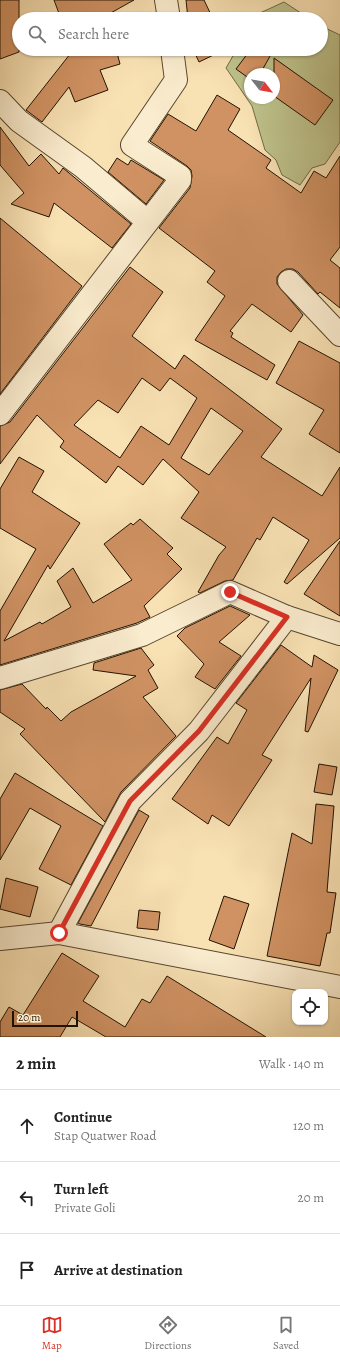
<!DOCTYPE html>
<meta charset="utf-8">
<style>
:root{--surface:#fff;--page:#f2f2f2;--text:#222;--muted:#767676;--line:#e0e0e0;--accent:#d93025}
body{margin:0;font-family:Alegreya,serif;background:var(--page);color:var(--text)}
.controls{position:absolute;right:12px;bottom:12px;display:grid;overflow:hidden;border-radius:8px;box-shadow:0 1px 3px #0004}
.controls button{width:36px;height:36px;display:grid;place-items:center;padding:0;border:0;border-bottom:1px solid var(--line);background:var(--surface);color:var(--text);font:20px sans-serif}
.compass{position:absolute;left:244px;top:68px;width:36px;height:36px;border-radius:50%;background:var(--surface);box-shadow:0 1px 3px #0004;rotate:121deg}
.scale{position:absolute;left:12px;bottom:10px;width:66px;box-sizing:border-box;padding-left:4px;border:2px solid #221301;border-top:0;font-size:11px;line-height:14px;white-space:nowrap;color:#221301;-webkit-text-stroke:3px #faecce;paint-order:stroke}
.stop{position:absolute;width:12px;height:12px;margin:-9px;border:3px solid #d93025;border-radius:50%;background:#fff}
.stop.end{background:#d93025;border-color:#fff;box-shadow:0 1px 4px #0008}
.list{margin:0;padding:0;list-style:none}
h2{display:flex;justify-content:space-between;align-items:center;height:52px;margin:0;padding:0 16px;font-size:17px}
h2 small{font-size:13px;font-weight:400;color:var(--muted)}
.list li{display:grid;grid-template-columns:26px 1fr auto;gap:12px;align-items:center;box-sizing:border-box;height:72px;padding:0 16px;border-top:1px solid var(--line)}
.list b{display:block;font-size:15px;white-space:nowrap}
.list p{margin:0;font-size:13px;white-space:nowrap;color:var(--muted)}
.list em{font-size:13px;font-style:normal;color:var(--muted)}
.icon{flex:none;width:22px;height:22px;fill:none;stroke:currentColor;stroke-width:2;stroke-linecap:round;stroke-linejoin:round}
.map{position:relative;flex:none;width:340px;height:1037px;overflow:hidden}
.search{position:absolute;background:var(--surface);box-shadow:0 1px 3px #0004;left:12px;right:12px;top:12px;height:44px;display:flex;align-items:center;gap:10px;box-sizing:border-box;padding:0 14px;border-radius:22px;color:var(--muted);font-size:15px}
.sheet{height:268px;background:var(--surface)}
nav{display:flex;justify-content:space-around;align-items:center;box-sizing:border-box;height:56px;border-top:1px solid var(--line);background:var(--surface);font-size:11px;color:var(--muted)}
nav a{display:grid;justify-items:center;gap:2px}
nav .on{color:var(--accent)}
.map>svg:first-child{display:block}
.green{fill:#bec28b;stroke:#706a46;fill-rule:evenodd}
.building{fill:#d09263;stroke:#221301;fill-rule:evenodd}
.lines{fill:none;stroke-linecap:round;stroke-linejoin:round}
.minor-casing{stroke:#58462e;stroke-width:24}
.minor{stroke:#faecce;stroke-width:22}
.route{stroke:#d93025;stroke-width:5}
</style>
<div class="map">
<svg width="340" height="1037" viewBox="0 0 340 1037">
<rect width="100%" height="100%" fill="#f8e1b3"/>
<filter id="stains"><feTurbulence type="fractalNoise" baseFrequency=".005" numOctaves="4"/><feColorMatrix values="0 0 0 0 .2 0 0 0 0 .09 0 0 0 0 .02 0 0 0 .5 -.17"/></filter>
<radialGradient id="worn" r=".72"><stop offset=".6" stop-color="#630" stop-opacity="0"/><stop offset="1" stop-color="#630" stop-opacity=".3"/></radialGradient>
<g class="green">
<polygon points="284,2 310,19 256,19 260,13"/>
<path d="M321,26L340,35V142L325,164L312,168L300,185L282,175L276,160L265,150L252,106L226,68L237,49H321ZM250,74H274V98H250Z"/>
</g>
<g class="building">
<polygon points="0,0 19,0 19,52 0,59"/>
<polygon points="54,0 134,0 100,19 61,19"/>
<polygon points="186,0 204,0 213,19 188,19"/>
<polygon points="74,49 116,49 120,64 100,70 108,90 75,102 69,87 42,122 26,110"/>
<polygon points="193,49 226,49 199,62"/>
<polygon points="251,49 274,49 260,74 250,74 250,79 236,69"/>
<polygon points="274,58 333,100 315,125 274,96"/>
<polygon points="217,95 240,109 228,130 271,160 266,168 301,193 314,171 326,178 340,156 340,247 330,260 340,268 340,308 320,292 318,294 298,272 293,269 286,269 281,272 277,277 277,284 303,315 291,332 252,304 230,331 233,333 231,337 275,365 267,380 195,340 225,296 207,282 215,271 159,228 190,188 192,176 191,170 187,166 150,141 168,114 196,131"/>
<polygon points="0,127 29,166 41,154 59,174 63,168 131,224 112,248 54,203 49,217 11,204 24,193 0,165"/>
<polygon points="117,158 128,165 131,160 164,180 146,204 108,172"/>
<polygon points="0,218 82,286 0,394"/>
<path d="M130,267L163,292L132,336L175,369L184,355L282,429L261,457L322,496L340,467V538L287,584L284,582L309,540L273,517L260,540L257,538L233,580L225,581L200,593L198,592L219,555L226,547L181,518L199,492L163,459L143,485L118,466L106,483L60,447L64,441L37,415L0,464V426L10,422ZM142,378L160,391L170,378L197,398L169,445L141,426L120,458L74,425L98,400L118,413ZM211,408L243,431L209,475L181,458Z"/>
<polygon points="299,341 340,363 340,453 309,434 324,410 276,383"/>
<polygon points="19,457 44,471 32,492 80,523 50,569 48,565 4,641 40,622 42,624 71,607 57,581 73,568 93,603 132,580 104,544 131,523 133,525 140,519 173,548 167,554 182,569 144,606 150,617 137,623 0,665 0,611 36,549 0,528 0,489"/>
<polygon points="340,541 340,616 304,594"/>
<polygon points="230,606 250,615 219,642 241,656 215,689 195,677 204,664 177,636 185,628"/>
<polygon points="281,645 312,667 314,655 338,670 308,732 305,731 311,678 262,755 272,760 229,826 212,815 208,824 172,799 217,737 228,744 247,710 236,703"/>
<polygon points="141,648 154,665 148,670 158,688 143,697 176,736 121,792 105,822 20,734 25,729 0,712 0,690 22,684 46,709 47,707 61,721 71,712 136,676 93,670 94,663"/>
<polygon points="319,764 337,767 332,795 314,792"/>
<polygon points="15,773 103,826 71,885 39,869 61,826 30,808 0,860 0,799"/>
<polygon points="316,804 334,806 327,892 336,893 330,933 327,933 320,966 267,956 292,833 312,844"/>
<polygon points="139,810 149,816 91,926 80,924 78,923"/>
<polygon points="6,878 38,887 30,917 0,909"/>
<polygon points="224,896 249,904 234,949 209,940"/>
<polygon points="139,910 160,912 158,930 137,928"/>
<polygon points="62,953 99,976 83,1001 125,1027 142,999 150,1003 167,976 266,1037 106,1037 72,1017 60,1037 0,1037 0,1022 9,1007 23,1015"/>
</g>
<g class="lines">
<defs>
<g id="minor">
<polyline points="166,0 169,19"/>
<polyline points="0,101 19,121 83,167 147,221"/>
<polyline points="289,281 340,335"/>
<polyline points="0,414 180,180 180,176 132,145 176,80 172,49"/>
<polyline points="0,678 142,635 230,592 287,617 340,634"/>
<polyline points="59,933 130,801 199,731 287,617"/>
<polyline points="0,939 59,933 340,987"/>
</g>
</defs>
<use href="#minor" class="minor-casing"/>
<use href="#minor" class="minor"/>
</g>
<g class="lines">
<polyline class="route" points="59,933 130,801 199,731 287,617 230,592"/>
</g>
<rect width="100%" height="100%" filter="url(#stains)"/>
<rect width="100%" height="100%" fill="url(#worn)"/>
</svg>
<div class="controls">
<button><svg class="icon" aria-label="locate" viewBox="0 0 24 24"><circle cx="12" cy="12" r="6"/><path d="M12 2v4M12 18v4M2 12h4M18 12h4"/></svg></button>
</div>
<svg class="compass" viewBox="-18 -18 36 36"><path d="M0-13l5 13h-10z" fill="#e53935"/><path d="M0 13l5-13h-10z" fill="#767676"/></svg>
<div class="scale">20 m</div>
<div class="stop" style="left:59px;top:933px"></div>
<div class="stop end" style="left:230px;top:592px"></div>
<div class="search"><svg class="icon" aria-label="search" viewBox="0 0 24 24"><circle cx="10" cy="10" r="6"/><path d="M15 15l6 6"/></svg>Search here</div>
</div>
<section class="sheet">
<h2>2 min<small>Walk · 140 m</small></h2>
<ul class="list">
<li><svg class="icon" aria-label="ahead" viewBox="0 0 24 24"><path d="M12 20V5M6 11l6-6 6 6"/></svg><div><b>Continue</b><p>Stap Quatwer Road</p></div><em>120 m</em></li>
<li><svg class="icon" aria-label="left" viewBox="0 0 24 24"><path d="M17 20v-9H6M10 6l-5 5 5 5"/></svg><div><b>Turn left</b><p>Private Goli</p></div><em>20 m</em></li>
<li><svg class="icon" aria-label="arrive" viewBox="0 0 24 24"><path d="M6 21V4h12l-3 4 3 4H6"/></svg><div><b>Arrive at destination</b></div></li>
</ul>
</section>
<nav>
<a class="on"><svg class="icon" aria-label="map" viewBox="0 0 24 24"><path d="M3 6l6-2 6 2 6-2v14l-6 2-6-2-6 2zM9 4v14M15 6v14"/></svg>Map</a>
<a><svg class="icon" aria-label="directions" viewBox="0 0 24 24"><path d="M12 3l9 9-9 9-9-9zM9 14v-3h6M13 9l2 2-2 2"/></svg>Directions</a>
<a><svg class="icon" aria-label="saved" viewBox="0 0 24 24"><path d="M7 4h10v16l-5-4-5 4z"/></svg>Saved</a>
</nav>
